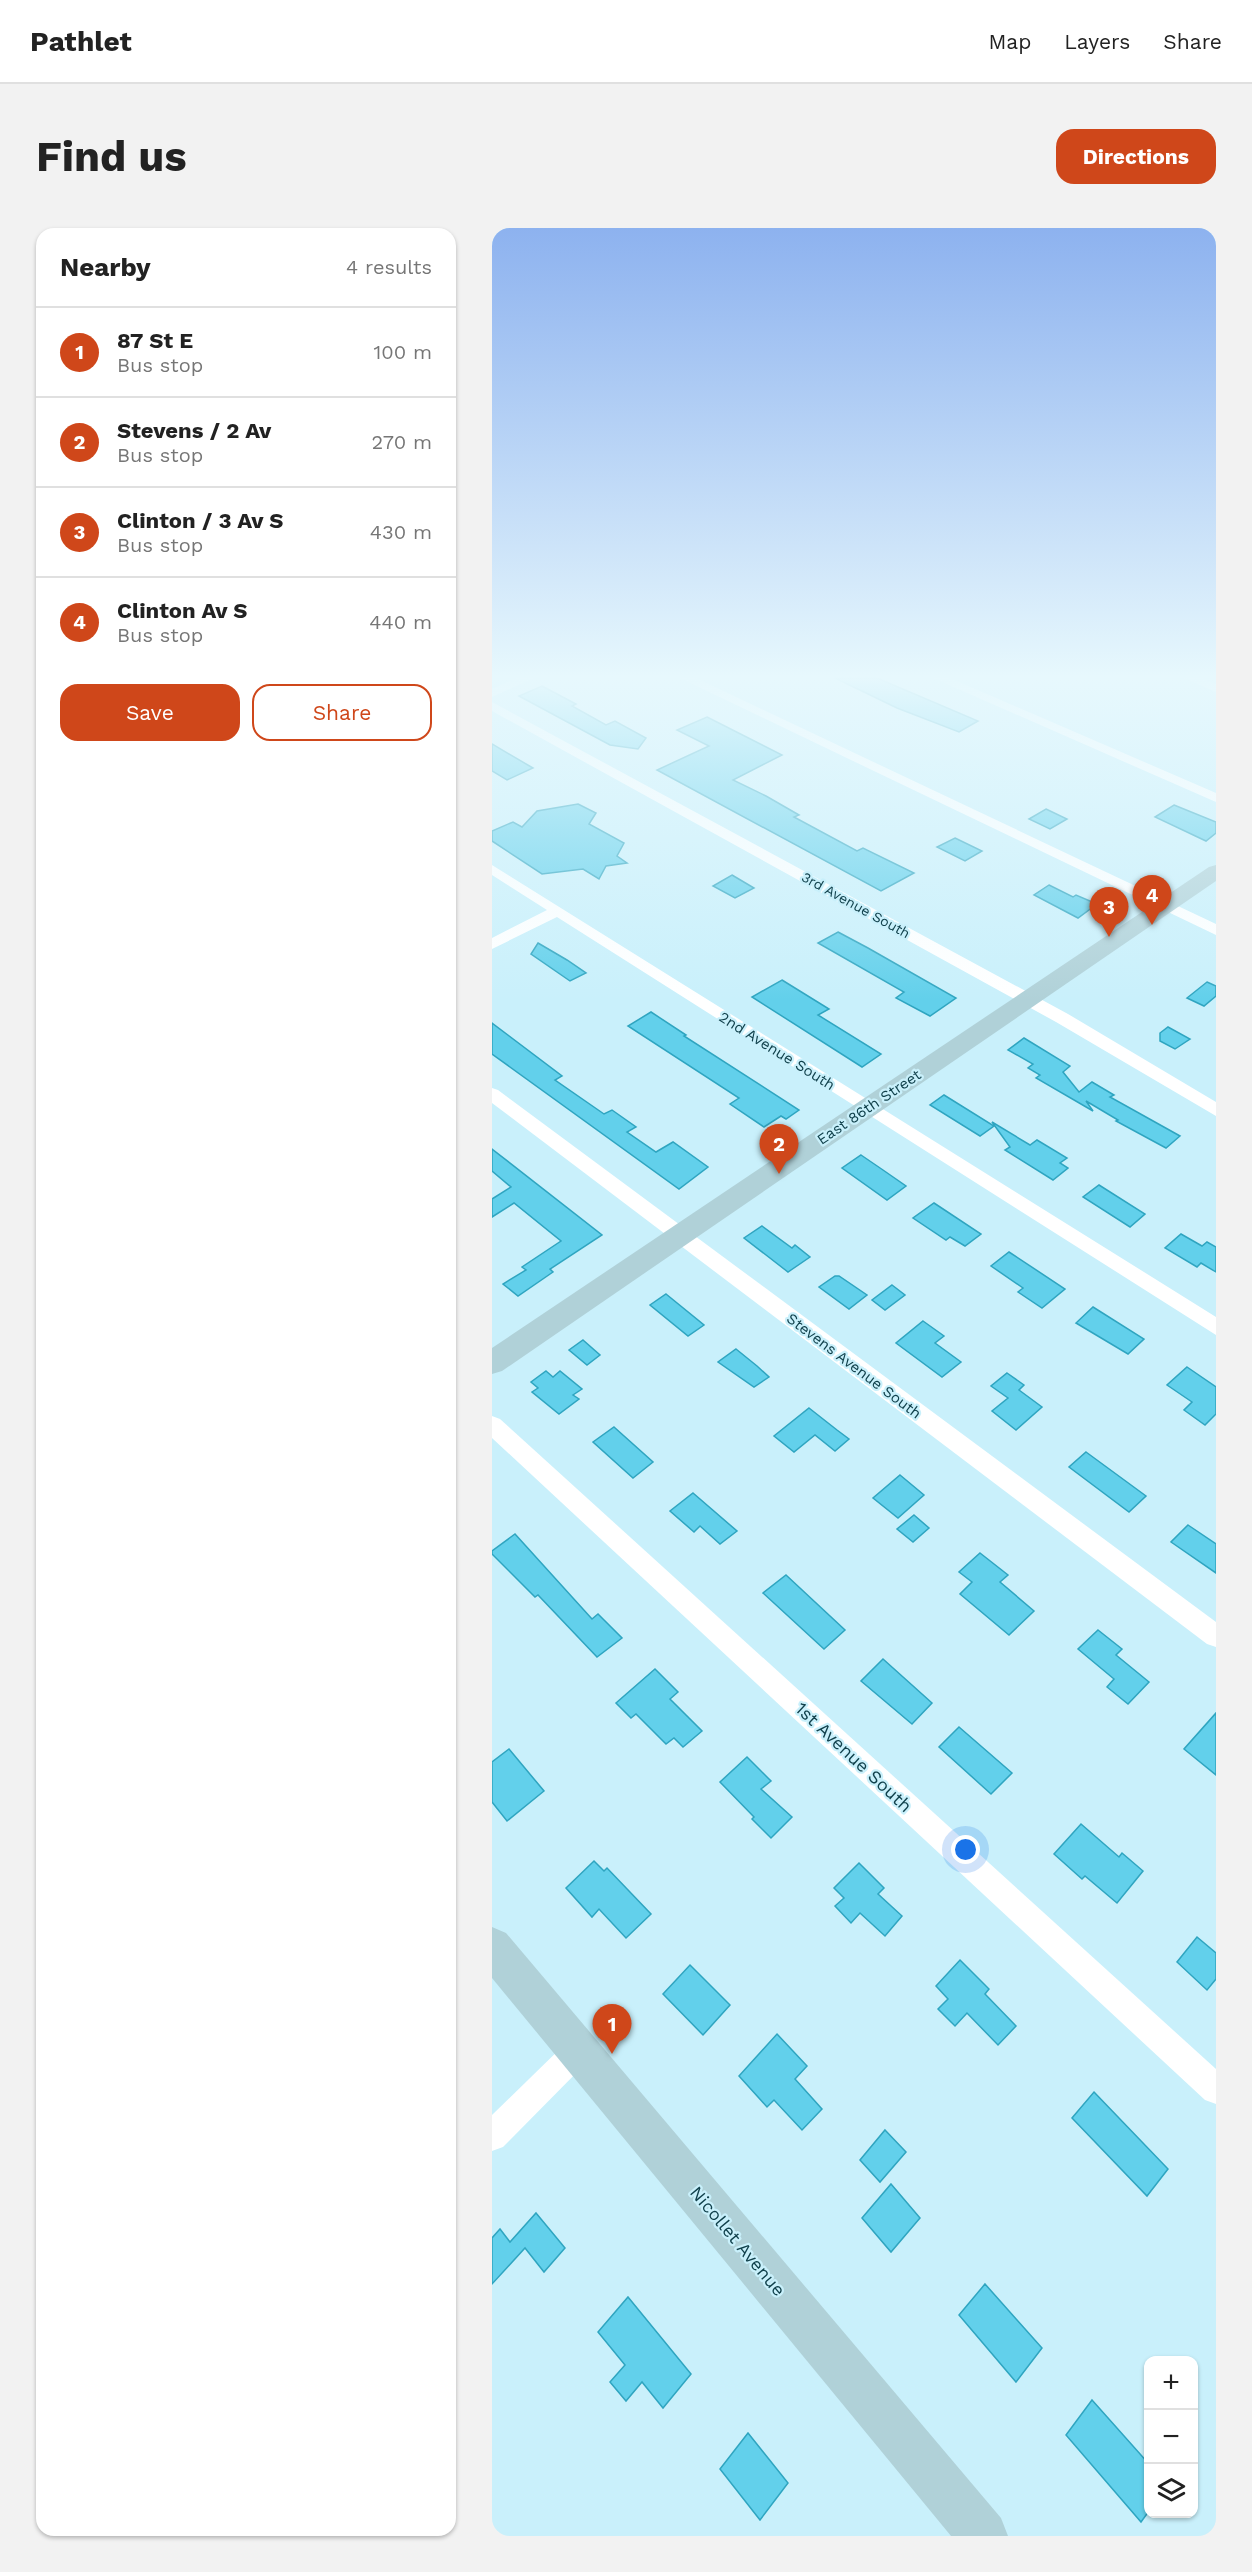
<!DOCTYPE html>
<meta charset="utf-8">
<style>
:root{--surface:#fff;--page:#f2f2f2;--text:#222;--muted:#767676;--line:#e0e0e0;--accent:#cf471a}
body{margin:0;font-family:"Work Sans",sans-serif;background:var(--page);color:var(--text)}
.controls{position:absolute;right:18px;bottom:18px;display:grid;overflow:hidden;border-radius:12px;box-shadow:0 2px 4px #0004}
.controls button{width:54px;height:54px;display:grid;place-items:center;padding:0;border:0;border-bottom:2px solid var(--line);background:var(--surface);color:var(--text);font:30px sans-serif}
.you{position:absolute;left:474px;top:1622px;width:21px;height:21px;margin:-15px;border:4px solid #fff;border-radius:50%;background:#1a73e8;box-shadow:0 0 0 9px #1a73e833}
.badge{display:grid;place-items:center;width:39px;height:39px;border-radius:50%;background:var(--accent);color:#fff;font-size:20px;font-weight:700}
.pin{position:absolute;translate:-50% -50px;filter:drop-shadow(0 2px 3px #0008)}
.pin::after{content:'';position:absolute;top:32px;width:21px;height:18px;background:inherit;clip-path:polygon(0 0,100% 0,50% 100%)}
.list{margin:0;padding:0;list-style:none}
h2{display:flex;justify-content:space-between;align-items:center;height:78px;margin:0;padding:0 24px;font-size:26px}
h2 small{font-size:20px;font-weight:400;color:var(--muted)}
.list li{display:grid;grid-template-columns:39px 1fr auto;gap:18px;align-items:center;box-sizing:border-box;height:90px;padding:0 24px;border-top:2px solid var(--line)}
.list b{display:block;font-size:22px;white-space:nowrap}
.list p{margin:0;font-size:20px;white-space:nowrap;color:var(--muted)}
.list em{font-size:20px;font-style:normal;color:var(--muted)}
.actions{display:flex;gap:12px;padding:18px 24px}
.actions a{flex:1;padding:14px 0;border:2px solid var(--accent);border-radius:18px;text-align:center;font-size:21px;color:var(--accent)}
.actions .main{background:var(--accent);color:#fff}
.icon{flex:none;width:33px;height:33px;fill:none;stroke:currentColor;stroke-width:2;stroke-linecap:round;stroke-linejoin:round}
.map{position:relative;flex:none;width:724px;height:2308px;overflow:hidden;border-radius:18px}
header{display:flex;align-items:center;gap:36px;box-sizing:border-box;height:84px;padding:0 30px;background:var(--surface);border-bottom:2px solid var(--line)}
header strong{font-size:28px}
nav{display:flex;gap:33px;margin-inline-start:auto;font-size:21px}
.intro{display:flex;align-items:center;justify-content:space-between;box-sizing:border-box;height:144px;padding:0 36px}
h1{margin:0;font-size:42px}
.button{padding:15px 27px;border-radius:18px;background:var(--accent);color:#fff;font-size:21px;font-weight:700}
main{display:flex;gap:36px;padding:0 36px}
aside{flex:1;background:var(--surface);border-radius:18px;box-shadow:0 2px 4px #0004}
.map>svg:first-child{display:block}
.building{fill:#62d0eb;stroke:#2fa5c0;stroke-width:1.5}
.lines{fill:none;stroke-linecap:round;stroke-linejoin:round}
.street{fill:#fff;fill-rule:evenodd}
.secondary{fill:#b0d1d8;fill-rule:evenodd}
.labels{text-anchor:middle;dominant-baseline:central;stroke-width:4.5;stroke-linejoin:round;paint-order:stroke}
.far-street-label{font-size:14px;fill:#11414c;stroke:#c9f0fb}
.street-label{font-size:15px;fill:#11414c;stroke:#c9f0fb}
.near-street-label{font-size:18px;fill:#11414c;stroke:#c9f0fb}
</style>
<header>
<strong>Pathlet</strong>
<nav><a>Map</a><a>Layers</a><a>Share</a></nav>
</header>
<div class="intro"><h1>Find us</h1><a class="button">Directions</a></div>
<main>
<aside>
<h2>Nearby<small>4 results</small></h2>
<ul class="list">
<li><span class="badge">1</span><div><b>87 St E</b><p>Bus stop</p></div><em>100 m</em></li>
<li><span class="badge">2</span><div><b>Stevens / 2 Av</b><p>Bus stop</p></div><em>270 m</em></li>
<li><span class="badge">3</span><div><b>Clinton / 3 Av S</b><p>Bus stop</p></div><em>430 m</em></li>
<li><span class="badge">4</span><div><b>Clinton Av S</b><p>Bus stop</p></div><em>440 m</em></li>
</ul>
<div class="actions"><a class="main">Save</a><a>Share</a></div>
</aside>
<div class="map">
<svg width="724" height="2308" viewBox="0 0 724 2308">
<rect width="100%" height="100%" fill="#c9f0fb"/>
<g class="building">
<polygon points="343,450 385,450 486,493 467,504 405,480"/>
<polygon points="50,458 84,476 80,478 114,497 123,493 154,510 146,521 118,517 27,468"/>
<polygon points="215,489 290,527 241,552 274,568 307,587 302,589 365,623 371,620 422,645 389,663 165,542 217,518 185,502"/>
<polygon points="0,516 41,540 15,552 0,543"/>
<polygon points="86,576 104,585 97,596 132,615 125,628 135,635 114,638 107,651 91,641 50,646 0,613 0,603 21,594 30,599 45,583"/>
<polygon points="682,577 724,594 724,605 714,613 663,589"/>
<polygon points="554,581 575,591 558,601 537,591"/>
<polygon points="463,610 490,623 473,633 445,619"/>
<polygon points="240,647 262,660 243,670 221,658"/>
<polygon points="557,657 581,669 584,667 605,676 586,690 542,667"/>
<polygon points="346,704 376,720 464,770 438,788 404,770 412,764 326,715"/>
<polygon points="46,715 75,732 94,745 78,753 39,726"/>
<polygon points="290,752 337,781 326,787 389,826 370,839 260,769"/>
<polygon points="715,754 724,758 724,768 712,778 695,770"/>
<polygon points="159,784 194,807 192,808 307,882 294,891 289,888 272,899 238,876 247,870 136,798"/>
<polygon points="0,795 70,848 63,852 112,886 120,882 144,899 135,904 164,924 181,914 216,939 187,961 0,826"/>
<polygon points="676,799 698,811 683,821 668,813 668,805"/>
<polygon points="532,810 578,838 571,844 587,864 600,854 622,867 618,869 688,908 674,920 624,893 626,892 594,873 601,883 544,850 548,847 536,840 541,836 516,822"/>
<polygon points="452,867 502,898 488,908 438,877"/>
<polygon points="500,894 538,917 545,912 575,930 568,935 576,940 561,952 513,922 518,919"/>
<polygon points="0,921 110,1007 58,1041 61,1044 26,1068 11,1056 34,1042 30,1039 69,1013 22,975 0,989 0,971 19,959 0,943"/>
<polygon points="369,927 391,942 414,958 395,972 350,940"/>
<polygon points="607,957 653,986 638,999 591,969"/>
<polygon points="442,975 489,1006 473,1018 458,1009 454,1012 421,990"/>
<polygon points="270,998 300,1020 303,1017 318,1029 296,1044 252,1010"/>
<polygon points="689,1006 710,1018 715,1014 724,1019 724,1044 709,1035 705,1039 673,1020"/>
<polygon points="517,1024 573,1061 550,1080 526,1064 531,1060 499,1038"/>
<polygon points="343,1048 347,1048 375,1067 357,1081 327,1059"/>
<polygon points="400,1057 413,1067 393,1082 380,1072"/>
<polygon points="174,1066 212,1097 196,1108 158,1077"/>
<polygon points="601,1079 652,1111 636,1126 584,1095"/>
<polygon points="431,1093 452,1108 443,1115 469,1134 450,1149 404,1115"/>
<polygon points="91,1112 108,1127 95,1137 77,1122"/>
<polygon points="244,1121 265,1138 277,1149 262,1159 226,1134"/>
<polygon points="695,1139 724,1159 724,1186 713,1197 692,1182 700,1174 675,1157"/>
<polygon points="54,1143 61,1149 68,1143 90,1161 81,1167 87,1171 67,1186 40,1164 46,1160 39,1154"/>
<polygon points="515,1145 532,1157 527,1162 550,1179 524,1202 500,1183 516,1170 499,1158"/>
<polygon points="317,1180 345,1202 357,1211 343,1223 323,1207 302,1224 282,1208"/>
<polygon points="122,1199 161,1234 141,1250 101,1214"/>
<polygon points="594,1224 654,1268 637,1284 577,1239"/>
<polygon points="408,1247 432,1267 406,1290 381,1270"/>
<polygon points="201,1265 245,1303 228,1316 208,1298 202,1304 178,1283"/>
<polygon points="422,1287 437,1300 421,1314 405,1301"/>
<polygon points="696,1297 724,1316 724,1345 679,1314"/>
<polygon points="23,1306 100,1391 106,1386 130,1410 105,1429 46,1367 43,1369 0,1326 0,1323"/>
<polygon points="488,1325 516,1347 508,1354 542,1383 517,1407 468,1366 480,1354 467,1344"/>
<polygon points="294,1347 353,1402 332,1421 271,1365"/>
<polygon points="606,1402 630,1421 624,1427 657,1454 636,1476 615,1459 622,1451 586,1421"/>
<polygon points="391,1431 440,1475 420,1496 369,1453"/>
<polygon points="163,1441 186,1464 178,1471 210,1503 191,1519 182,1510 174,1516 144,1486 139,1490 124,1475"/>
<polygon points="724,1485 724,1547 692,1521"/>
<polygon points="467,1499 520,1545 499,1566 447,1519"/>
<polygon points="17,1521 52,1563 15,1593 0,1574 0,1534"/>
<polygon points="255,1529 279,1553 269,1561 300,1589 279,1610 260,1591 262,1589 228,1554"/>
<polygon points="589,1596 627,1629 630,1625 651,1643 625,1675 593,1648 590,1651 562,1626"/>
<polygon points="102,1633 112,1643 115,1640 159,1686 134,1710 107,1681 100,1689 74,1660"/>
<polygon points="367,1635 392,1660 386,1666 410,1688 393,1708 368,1685 359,1695 343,1678 352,1670 342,1660"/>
<polygon points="705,1709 724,1725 724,1751 715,1762 685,1734"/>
<polygon points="468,1732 497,1761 493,1766 524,1798 506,1817 475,1785 463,1798 446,1781 456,1771 444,1758"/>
<polygon points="198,1737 238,1777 211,1807 171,1766"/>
<polygon points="285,1806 315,1838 303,1851 330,1881 310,1902 282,1872 275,1879 247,1848"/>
<polygon points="602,1864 676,1941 655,1968 580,1890"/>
<polygon points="393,1902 414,1924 388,1954 368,1932"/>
<polygon points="399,1956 428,1990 399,2024 370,1990"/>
<polygon points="44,1985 73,2020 52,2044 33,2020 0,2056 0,2010 8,2001 18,2014"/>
<polygon points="493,2056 550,2120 524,2154 467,2087"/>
<polygon points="136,2069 199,2146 171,2180 150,2154 134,2173 118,2154 133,2137 106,2104"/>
<polygon points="600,2172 657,2236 657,2283 649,2294 574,2207"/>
<polygon points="256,2205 296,2255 268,2292 228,2241"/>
</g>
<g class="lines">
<g class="street">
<polygon points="25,450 42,450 0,469 0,461"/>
<polygon points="188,450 204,450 724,696 724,707"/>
<polygon points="441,450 458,450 724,565 724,574"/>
<polygon points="692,450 709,450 724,456 724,464"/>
<polygon points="0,474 576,786 724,874 724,888 564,794 0,483"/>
<polygon points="0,637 724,1089 724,1107 65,689 0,721 0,710 55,682 0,647"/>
<polygon points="0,860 6,862 724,1394 724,1419 715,1416 0,875"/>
<polygon points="0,1188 8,1191 724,1841 724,1876 713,1872 0,1210"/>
<polygon points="87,1807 97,1812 102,1822 97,1832 11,1919 0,1923 0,1887 77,1812"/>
</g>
<g class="secondary">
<polygon points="724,637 724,653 10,1143 0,1146 0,1120 717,639"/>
<polygon points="0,1699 14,1705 509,2290 516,2308 459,2308 0,1750"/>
</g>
</g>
<linearGradient id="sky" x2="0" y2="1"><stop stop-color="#8db2ef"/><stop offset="0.58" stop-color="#e7f8fd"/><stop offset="1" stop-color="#e7f8fd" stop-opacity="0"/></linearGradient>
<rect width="724" height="773" fill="url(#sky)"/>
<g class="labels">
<g class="far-street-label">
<text transform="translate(364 677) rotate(29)">3rd Avenue South</text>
</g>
<g class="street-label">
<text transform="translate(285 823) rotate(32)">2nd Avenue South</text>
<text transform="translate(377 879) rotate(-34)">East 86th Street</text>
<text transform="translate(362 1138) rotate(37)">Stevens Avenue South</text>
</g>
<g class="near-street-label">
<text transform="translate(362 1529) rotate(43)">1st Avenue South</text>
<text transform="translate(246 2013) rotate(50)">Nicollet Avenue</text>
</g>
</g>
</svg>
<div class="controls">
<button>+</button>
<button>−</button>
<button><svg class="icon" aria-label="layers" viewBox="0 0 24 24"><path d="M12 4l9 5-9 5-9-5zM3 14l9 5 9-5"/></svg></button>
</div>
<div class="you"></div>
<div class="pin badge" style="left:120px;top:1826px">1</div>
<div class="pin badge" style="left:287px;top:946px">2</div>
<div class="pin badge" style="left:617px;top:709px">3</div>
<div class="pin badge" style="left:660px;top:697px">4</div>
</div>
</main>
